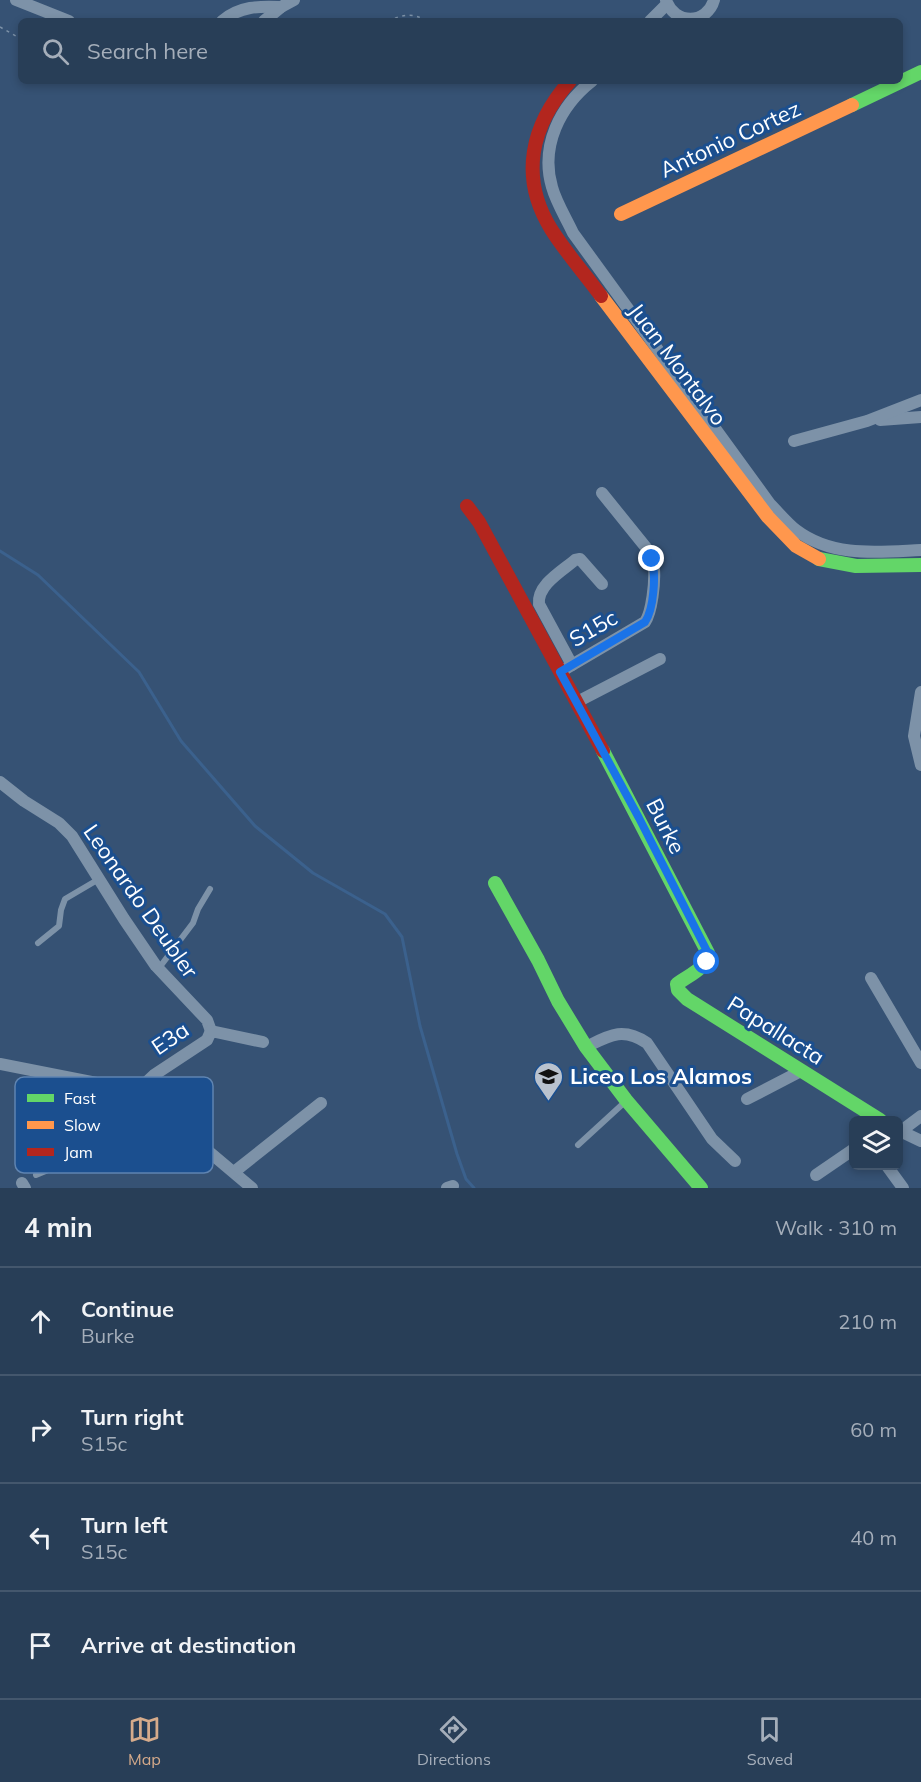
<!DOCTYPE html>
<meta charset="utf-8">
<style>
:root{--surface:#283e57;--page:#344961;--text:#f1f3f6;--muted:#a5aeba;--line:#44576d;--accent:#d6ab8b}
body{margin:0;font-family:Mulish,sans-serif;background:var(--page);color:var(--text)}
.controls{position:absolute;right:18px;bottom:18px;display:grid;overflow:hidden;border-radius:9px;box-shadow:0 3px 9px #0003}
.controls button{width:54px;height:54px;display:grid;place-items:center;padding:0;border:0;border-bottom:2px solid var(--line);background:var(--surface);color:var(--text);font:30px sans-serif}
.stop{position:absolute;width:18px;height:18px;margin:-14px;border:4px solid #1a73e8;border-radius:50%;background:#fff}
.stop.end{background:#1a73e8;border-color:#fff;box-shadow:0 2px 6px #0008}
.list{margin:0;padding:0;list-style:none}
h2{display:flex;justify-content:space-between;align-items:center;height:78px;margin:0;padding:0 24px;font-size:26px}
h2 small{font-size:20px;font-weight:400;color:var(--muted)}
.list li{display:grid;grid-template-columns:39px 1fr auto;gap:18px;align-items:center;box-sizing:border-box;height:108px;padding:0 24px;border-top:2px solid var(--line)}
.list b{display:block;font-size:22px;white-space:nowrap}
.list p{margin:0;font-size:20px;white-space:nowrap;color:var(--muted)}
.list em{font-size:20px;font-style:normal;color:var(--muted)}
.icon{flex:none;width:33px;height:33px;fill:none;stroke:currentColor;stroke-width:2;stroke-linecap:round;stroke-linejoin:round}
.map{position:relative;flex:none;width:921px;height:1188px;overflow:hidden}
.search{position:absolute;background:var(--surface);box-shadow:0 3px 9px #0003;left:18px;right:18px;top:18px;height:66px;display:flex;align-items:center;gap:15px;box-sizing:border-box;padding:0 21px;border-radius:9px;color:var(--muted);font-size:22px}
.sheet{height:510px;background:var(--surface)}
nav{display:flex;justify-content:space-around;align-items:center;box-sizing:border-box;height:84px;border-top:2px solid var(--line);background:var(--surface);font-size:16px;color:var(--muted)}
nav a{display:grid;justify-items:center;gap:3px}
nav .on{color:var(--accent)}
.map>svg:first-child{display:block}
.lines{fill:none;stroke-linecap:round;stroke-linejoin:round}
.stream{stroke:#3b618d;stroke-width:3}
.path{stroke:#7d92a8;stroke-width:1.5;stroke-dasharray:3 4.5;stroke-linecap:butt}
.lane{stroke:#7d92a8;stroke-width:6}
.street{stroke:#7d92a8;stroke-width:12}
.fast{stroke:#63d668;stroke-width:14}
.slow{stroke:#ff974d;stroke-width:14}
.jam{stroke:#b3261e;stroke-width:14}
.route{stroke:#1a73e8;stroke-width:8}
.labels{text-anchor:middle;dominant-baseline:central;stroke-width:6;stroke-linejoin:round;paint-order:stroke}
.street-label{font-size:22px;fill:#fff;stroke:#1b4f8f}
.poi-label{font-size:22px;font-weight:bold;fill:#fff;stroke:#1b4f8f;text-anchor:start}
.key{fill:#1b4f8f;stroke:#5f84b1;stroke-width:1.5}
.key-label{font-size:16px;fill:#fff}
</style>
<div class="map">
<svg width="921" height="1188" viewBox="0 0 921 1188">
<rect width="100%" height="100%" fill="#365274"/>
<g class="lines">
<polyline class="stream" points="0,551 38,575 139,672 181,741 255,826 313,873 385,914 402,937 420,1026 457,1154 466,1179 474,1188"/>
<g class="path">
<path d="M388,21C401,15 414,12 426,21"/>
<polyline points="0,27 21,39"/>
</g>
<g class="lane">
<polyline points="38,943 59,926 61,910 65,899 99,879"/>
<polyline points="159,968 193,923 198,909 210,889"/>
<polyline points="578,1145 626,1101"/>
<polyline points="36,1175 89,1153 181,1129"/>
</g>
<g class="street">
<polyline points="16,0 69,21"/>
<path d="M666,0C674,25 707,25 714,0"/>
<path d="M222,21C240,6 259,6 281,7"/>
<polyline points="264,21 281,7 294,0"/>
<polyline points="650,21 667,4"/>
<path d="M592,81C560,106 540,146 552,187C556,202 566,218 573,233L770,504C778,512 787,523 796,530C833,558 878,552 921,550"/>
<polyline points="880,420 921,417"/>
<polyline points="794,441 867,421 921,400"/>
<path d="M572,665L539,604C537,585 562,571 575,560L580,559L602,584"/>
<path d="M560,672L645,622C652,612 655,582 654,569C654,562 650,556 648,550L602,493"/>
<polyline points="921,692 914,736 921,765"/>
<polyline points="577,702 660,659"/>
<polyline points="0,782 24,801 59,823 72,836 124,919 156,966 207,1020 211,1031"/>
<polyline points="871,978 921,1063"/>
<path d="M586,1047C610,1035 623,1027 647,1043L712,1139L735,1161"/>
<polyline points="0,1064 137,1091 252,1188"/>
<polyline points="137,1091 154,1075 207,1040 211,1031 263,1042"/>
<polyline points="747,1099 801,1071"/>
<polyline points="898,1130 921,1141"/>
<polyline points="901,1131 921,1116"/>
<polyline points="887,1166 903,1188"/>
<polyline points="234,1172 321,1103"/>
<polyline points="816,1175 854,1149"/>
<polyline points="22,1183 25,1188"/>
<polyline points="447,1188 453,1186"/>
</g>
<g class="fast">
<polyline points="852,105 921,72"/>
<polyline points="819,559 856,566 921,565"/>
<path d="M603,751L708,953C704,971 690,974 677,984L678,990L687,999L880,1120"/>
<polyline points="495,883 538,960 558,1001 586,1047 626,1100 701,1188"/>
</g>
<g class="slow">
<polyline points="621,214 852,105"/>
<polyline points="601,296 768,517 796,546 819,559"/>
</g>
<g class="jam">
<path d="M570,81C531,125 519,177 551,229C566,253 585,274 601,296"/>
<polyline points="467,506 479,522 603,751"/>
</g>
</g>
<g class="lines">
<path class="route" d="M652,559C656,575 654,609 645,622L560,672L639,818L708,953L707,962"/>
</g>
<defs>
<symbol id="university-pin" viewBox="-11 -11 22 30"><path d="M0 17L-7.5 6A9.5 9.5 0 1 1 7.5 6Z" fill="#b9c2ce" stroke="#1b4f8f"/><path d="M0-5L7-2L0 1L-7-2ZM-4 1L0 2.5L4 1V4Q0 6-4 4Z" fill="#111"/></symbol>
</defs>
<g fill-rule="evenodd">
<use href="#university-pin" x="532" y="1060" width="33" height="45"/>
</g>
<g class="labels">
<g class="street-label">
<text transform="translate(730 139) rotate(-25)">Antonio Cortez</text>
<text transform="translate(678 364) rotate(53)">Juan Montalvo</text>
<text transform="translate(593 628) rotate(-30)">S15c</text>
<text transform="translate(666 826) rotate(63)">Burke</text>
<text transform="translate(141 901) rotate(55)">Leonardo Deubler</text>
<text transform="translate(776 1030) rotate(32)">Papallacta</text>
<text transform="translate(170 1038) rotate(-34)">E3a</text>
</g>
<g class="poi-label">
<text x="570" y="1076">Liceo Los Alamos</text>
</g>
</g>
<rect x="15" y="1077" width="198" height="96" rx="9" class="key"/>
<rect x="27" y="1094" width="27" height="8" fill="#63d668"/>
<rect x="27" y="1121" width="27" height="8" fill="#ff974d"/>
<rect x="27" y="1148" width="27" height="8" fill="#b3261e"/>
<g class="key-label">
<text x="64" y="1104">Fast</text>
<text x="64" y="1131">Slow</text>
<text x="64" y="1158">Jam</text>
</g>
</svg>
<div class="controls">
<button><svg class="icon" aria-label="layers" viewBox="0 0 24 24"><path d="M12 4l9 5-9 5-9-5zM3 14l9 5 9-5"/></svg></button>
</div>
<div class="stop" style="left:707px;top:962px"></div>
<div class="stop end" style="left:652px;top:559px"></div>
<div class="search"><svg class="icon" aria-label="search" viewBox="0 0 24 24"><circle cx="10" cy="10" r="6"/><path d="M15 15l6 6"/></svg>Search here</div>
</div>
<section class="sheet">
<h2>4 min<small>Walk · 310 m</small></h2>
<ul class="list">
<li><svg class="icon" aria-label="ahead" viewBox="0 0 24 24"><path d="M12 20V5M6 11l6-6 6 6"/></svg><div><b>Continue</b><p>Burke</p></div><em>210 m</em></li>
<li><svg class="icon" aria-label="right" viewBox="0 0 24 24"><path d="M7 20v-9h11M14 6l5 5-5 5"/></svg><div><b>Turn right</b><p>S15c</p></div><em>60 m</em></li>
<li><svg class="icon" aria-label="left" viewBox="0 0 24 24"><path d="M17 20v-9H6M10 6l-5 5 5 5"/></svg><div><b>Turn left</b><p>S15c</p></div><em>40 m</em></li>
<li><svg class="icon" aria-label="arrive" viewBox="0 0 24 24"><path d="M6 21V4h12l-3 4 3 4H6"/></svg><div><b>Arrive at destination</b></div></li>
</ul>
</section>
<nav>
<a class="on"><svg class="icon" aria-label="map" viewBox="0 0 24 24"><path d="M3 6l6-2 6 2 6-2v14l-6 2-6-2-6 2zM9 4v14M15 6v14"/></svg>Map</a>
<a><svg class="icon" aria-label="directions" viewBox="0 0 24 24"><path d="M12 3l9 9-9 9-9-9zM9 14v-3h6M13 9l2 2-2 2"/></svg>Directions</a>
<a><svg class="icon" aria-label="saved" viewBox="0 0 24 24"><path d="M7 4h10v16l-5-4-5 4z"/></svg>Saved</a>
</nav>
